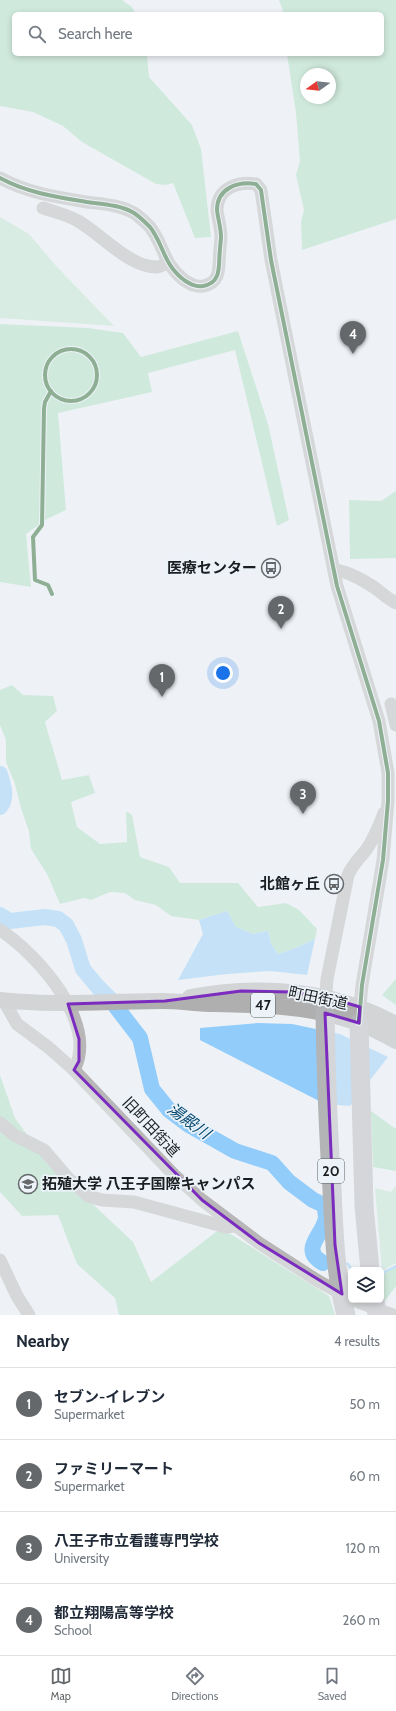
<!DOCTYPE html>
<meta charset="utf-8">
<style>
:root{--surface:#fff;--page:#f2f2f3;--text:#1f2937;--muted:#747a83;--line:#e0e1e3;--accent:#65686b}
body{margin:0;font-family:Cabin,"Noto Sans JP",sans-serif;background:var(--page);color:var(--text)}
.controls{position:absolute;right:12px;bottom:12px;display:grid;overflow:hidden;border-radius:6px;box-shadow:0 2px 6px #0003}
.controls button{width:36px;height:36px;display:grid;place-items:center;padding:0;border:0;border-bottom:1px solid var(--line);background:var(--surface);color:var(--text);font:20px sans-serif}
.compass{position:absolute;left:300px;top:68px;width:36px;height:36px;border-radius:50%;background:var(--surface);box-shadow:0 2px 6px #0003;rotate:255deg}
.you{position:absolute;left:223px;top:673px;width:14px;height:14px;margin:-10px;border:3px solid #fff;border-radius:50%;background:#1a73e8;box-shadow:0 0 0 6px #1a73e833}
.badge{display:grid;place-items:center;width:26px;height:26px;border-radius:50%;background:var(--accent);color:#fff;font-size:13px;font-weight:700}
.pin{position:absolute;translate:-50% -33px;filter:drop-shadow(0 1px 2px #0008)}
.pin::after{content:'';position:absolute;top:21px;width:14px;height:12px;background:inherit;clip-path:polygon(0 0,100% 0,50% 100%)}
.list{margin:0;padding:0;list-style:none}
h2{display:flex;justify-content:space-between;align-items:center;height:52px;margin:0;padding:0 16px;font-size:17px}
h2 small{font-size:13px;font-weight:400;color:var(--muted)}
.list li{display:grid;grid-template-columns:26px 1fr auto;gap:12px;align-items:center;box-sizing:border-box;height:72px;padding:0 16px;border-top:1px solid var(--line)}
.list b{display:block;font-size:15px;white-space:nowrap}
.list p{margin:0;font-size:13px;white-space:nowrap;color:var(--muted)}
.list em{font-size:13px;font-style:normal;color:var(--muted)}
.icon{flex:none;width:22px;height:22px;fill:none;stroke:currentColor;stroke-width:2;stroke-linecap:round;stroke-linejoin:round}
.map{position:relative;flex:none;width:396px;height:1315px;overflow:hidden}
.search{position:absolute;background:var(--surface);box-shadow:0 2px 6px #0003;left:12px;right:12px;top:12px;height:44px;display:flex;align-items:center;gap:10px;box-sizing:border-box;padding:0 14px;border-radius:6px;color:var(--muted);font-size:15px}
.sheet{height:340px;background:var(--surface)}
nav{display:flex;justify-content:space-around;align-items:center;box-sizing:border-box;height:56px;border-top:1px solid var(--line);background:var(--surface);font-size:11px;color:var(--muted)}
nav a{display:grid;justify-items:center;gap:2px}
nav .on{color:var(--accent)}
.map>svg:first-child{display:block}
.green{fill:#bde5cc}
.forest{fill:#abdebf;fill-rule:evenodd}
.water{fill:#91ccfa}
.lines{fill:none;stroke-linecap:round;stroke-linejoin:round}
.stream{stroke:#91ccfa;stroke-width:2.5}
.river{stroke:#91ccfa;stroke-width:16}
.minor{stroke:#b8b6b7;stroke-width:13}
.major{stroke:#afafb0;stroke-width:16}
.highway{stroke:#b3b4b5;stroke-width:19}
.cycleway-casing{stroke:#ebf3f9;stroke-width:6}
.cycleway{stroke:#1b5e20;stroke-width:4}
.marked{fill:none;stroke:#7b2cbf;stroke-width:3;stroke-linejoin:round}
.labels{text-anchor:middle;dominant-baseline:central;stroke-width:3.5;stroke-linejoin:round;paint-order:stroke}
.shield{fill:#ebf3f9;stroke:#595e61;stroke-width:1}
.shield-label{font-size:14px;font-weight:bold;fill:#1b1e20}
.poi-label{font-size:15px;font-weight:bold;fill:#1b1e20;stroke:#ebf3f9;text-anchor:end}
.street-label{font-size:15px;fill:#1b1e20;stroke:#ebf3f9}
.water-label{font-size:16px;font-style:italic;fill:#054870;stroke:#ebf3f9}
</style>
<div class="map">
<svg width="396" height="1315" viewBox="0 0 396 1315">
<rect width="100%" height="100%" fill="#eef2f6"/>
<g class="green">
<polygon points="0,217 29,234 57,267 114,326 0,318"/>
<polygon points="396,1186 396,1263 382,1271 375,1188 391,1192"/>
</g>
<g class="forest">
<polygon points="0,0 122,0 132,7 136,14 14,14 14,54 147,54 149,77 192,125 201,149 211,237 195,238 173,183 166,185 156,184 82,142 63,126 33,112 0,106"/>
<path d="M279,0H396V219L302,250L301,222L304,210L296,175L300,161L296,113L287,54H382V14H284ZM306,74H330V98H306Z"/>
<polygon points="0,324 88,328 123,333 141,357 238,331 268,424 289,520 277,526 235,350 148,373 152,392 58,413 66,510 47,519 26,534 31,587 0,582"/>
<polygon points="396,491 396,558 350,559 349,500 381,501"/>
<polygon points="12,685 23,695 53,696 57,711 45,722 62,780 89,775 95,793 71,802 77,827 100,844 127,842 126,811 132,815 140,857 169,867 180,883 238,883 258,907 286,903 299,910 317,929 315,939 296,948 278,954 271,944 268,931 253,934 235,927 227,911 199,920 171,916 156,905 135,900 125,893 110,892 91,900 84,898 60,904 47,874 31,849 29,832 21,808 15,784 6,762 6,740 0,725 0,690"/>
<polygon points="396,979 396,1005 382,995"/>
<polygon points="0,1075 15,1118 43,1157 133,1242 151,1282 221,1228 329,1296 335,1315 119,1315 115,1298 77,1264 58,1215 22,1216 0,1192"/>
<polygon points="371,1111 396,1129 396,1171 373,1167"/>
<polygon points="396,1266 396,1286 384,1302 381,1295 381,1276"/>
</g>
<g class="water">
<polygon points="227,911 236,927 253,934 268,931 271,944 278,954 296,948 315,939 307,975 270,971 227,974 178,980 203,934 199,920"/>
<polygon points="258,1023 292,1024 340,1034 388,1057 350,1106 325,1104 200,1040 200,1028"/>
</g>
<g class="lines">
<g class="stream">
<polyline points="323,1263 331,1263"/>
<polyline points="344,1263 348,1264 352,1270"/>
<polyline points="381,1274 396,1266"/>
</g>
<g class="river">
<path d="M0,774C3,785 8,797 0,807"/>
<path d="M0,915L10,921L45,917L58,919L66,925L74,940L83,969L97,986L110,999L140,1038L152,1089L169,1110L189,1125L235,1151L272,1163L289,1182L313,1200L324,1205C325,1209 326,1214 326,1218C323,1236 299,1249 323,1263"/>
</g>
<g class="minor">
<path d="M0,178C28,193 56,197 87,202C102,204 121,205 134,213C140,217 145,222 150,227C164,245 163,264 184,280C190,284 195,287 203,286C223,283 218,263 220,249C220,245 221,241 221,237C221,228 218,219 217,210C217,188 238,181 256,184L261,190L271,260L337,586L379,721L388,773V801L383,860L362,985L359,1016"/>
<path d="M43,208C55,212 68,215 78,221C101,234 129,267 156,267C160,267 164,264 167,263"/>
<path d="M334,570C348,571 363,580 375,588C382,593 388,599 396,603"/>
<polyline points="391,704 396,725"/>
<path d="M0,930C37,954 99,1023 74,1070"/>
<polyline points="4,1001 17,1024 48,1047 74,1070 174,1175 202,1200 259,1243 318,1281 346,1296"/>
<path d="M325,1007L327,979L348,875C353,864 359,859 366,850C374,839 379,826 384,813"/>
<polyline points="0,1123 14,1135 44,1150 67,1177 88,1196 102,1200 134,1202 226,1227 235,1226"/>
<polyline points="0,1260 17,1296 29,1315"/>
<polyline points="353,1300 393,1315"/>
</g>
<g class="major">
<path d="M190,997C261,984 332,989 396,1024"/>
<path d="M0,1000C55,1006 109,1001 163,1001C180,1001 198,1004 215,1004C282,1006 336,1006 396,1041"/>
</g>
<g class="highway">
<path d="M325,1013C326,1071 328,1130 332,1189C334,1231 335,1274 346,1315"/>
<polyline points="359,1023 364,1206 370,1270"/>
<polyline points="375,1300 377,1315"/>
</g>
<defs>
<g id="cycleway">
<path d="M0,178C28,193 56,197 87,202C102,204 121,205 134,213C140,217 145,222 150,227C164,245 163,264 184,280C190,284 195,287 203,286C223,283 218,263 220,249C220,245 221,241 221,237C221,228 218,219 217,210C217,188 238,181 256,184L261,190L271,260L337,586L379,721L388,773V801L383,860L362,985L359,1023"/>
<circle cx="71" cy="375" r="26"/>
<polyline points="51,391 45,402 44,408 42,525 33,537 35,580 48,585 52,594"/>
</g>
</defs>
<use href="#cycleway" class="cycleway-casing"/>
<use href="#cycleway" class="cycleway"/>
</g>
<path d="M0 0H396V1315H0ZM241,991L291,992L326,997L360,1007L359,1023L325,1013L335,1245L342,1294L259,1243L202,1200L74,1070L79,1061V1039L68,1004L165,1001Z" fill="#eef2f6" fill-opacity=".55" fill-rule="evenodd"/>
<path class="marked" d="M241,991L291,992L326,997L360,1007L359,1023L325,1013L335,1245L342,1294L259,1243L202,1200L74,1070L79,1061V1039L68,1004L165,1001Z"/>
<defs>
<symbol id="bus-ring" viewBox="-11 -11 22 22"><circle r="9.5" fill="#ebf3f9" stroke="#65686b" stroke-width="1.5"/><path d="M-5-6H5V4H4V6H2V4H-2V6H-4V4H-5ZM-3.5-4V0h7V-4ZM-3.5 1.2v1.5H-2V1.2ZM2 1.2v1.5H3.5V1.2Z" fill="#65686b"/></symbol>
<symbol id="university-ring" viewBox="-11 -11 22 22"><circle r="9.5" fill="#ebf3f9" stroke="#65686b" stroke-width="1.5"/><path d="M0-5L7-2L0 1L-7-2ZM-4 1L0 2.5L4 1V4Q0 6-4 4Z" fill="#65686b"/></symbol>
</defs>
<g fill-rule="evenodd">
<use href="#bus-ring" x="260" y="557" width="22" height="22"/>
<use href="#bus-ring" x="323" y="873" width="22" height="22"/>
<use href="#university-ring" x="17" y="1173" width="22" height="22"/>
</g>
<g class="labels">
<g class="shield">
<rect x="251" y="993" width="24" height="24" rx="3"/>
<rect x="318" y="1159" width="26" height="24" rx="3"/>
</g>
<g class="shield-label">
<text x="263" y="1005">47</text>
<text x="331" y="1171">20</text>
</g>
<g class="poi-label">
<text x="257" y="568">医療センター</text>
<text x="320" y="884">北館ヶ丘</text>
<text x="42" y="1184" text-anchor="start">拓殖大学 八王子国際キャンパス</text>
</g>
<g class="street-label">
<text transform="translate(318 998) rotate(12)">町田街道</text>
<text transform="translate(151 1127) rotate(47)">旧町田街道</text>
</g>
<g class="water-label">
<text transform="translate(189 1121) rotate(36)">湯殿川</text>
</g>
</g>
</svg>
<div class="controls">
<button><svg class="icon" aria-label="layers" viewBox="0 0 24 24"><path d="M12 4l9 5-9 5-9-5zM3 14l9 5 9-5"/></svg></button>
</div>
<svg class="compass" viewBox="-18 -18 36 36"><path d="M0-13l5 13h-10z" fill="#e53935"/><path d="M0 13l5-13h-10z" fill="#747a83"/></svg>
<div class="you"></div>
<div class="pin badge" style="left:162px;top:697px">1</div>
<div class="pin badge" style="left:281px;top:629px">2</div>
<div class="pin badge" style="left:303px;top:814px">3</div>
<div class="pin badge" style="left:353px;top:354px">4</div>
<div class="search"><svg class="icon" aria-label="search" viewBox="0 0 24 24"><circle cx="10" cy="10" r="6"/><path d="M15 15l6 6"/></svg>Search here</div>
</div>
<section class="sheet">
<h2>Nearby<small>4 results</small></h2>
<ul class="list">
<li><span class="badge">1</span><div><b>セブン-イレブン</b><p>Supermarket</p></div><em>50 m</em></li>
<li><span class="badge">2</span><div><b>ファミリーマート</b><p>Supermarket</p></div><em>60 m</em></li>
<li><span class="badge">3</span><div><b>八王子市立看護専門学校</b><p>University</p></div><em>120 m</em></li>
<li><span class="badge">4</span><div><b>都立翔陽高等学校</b><p>School</p></div><em>260 m</em></li>
</ul>
</section>
<nav>
<a class="on"><svg class="icon" aria-label="map" viewBox="0 0 24 24"><path d="M3 6l6-2 6 2 6-2v14l-6 2-6-2-6 2zM9 4v14M15 6v14"/></svg>Map</a>
<a><svg class="icon" aria-label="directions" viewBox="0 0 24 24"><path d="M12 3l9 9-9 9-9-9zM9 14v-3h6M13 9l2 2-2 2"/></svg>Directions</a>
<a><svg class="icon" aria-label="saved" viewBox="0 0 24 24"><path d="M7 4h10v16l-5-4-5 4z"/></svg>Saved</a>
</nav>
